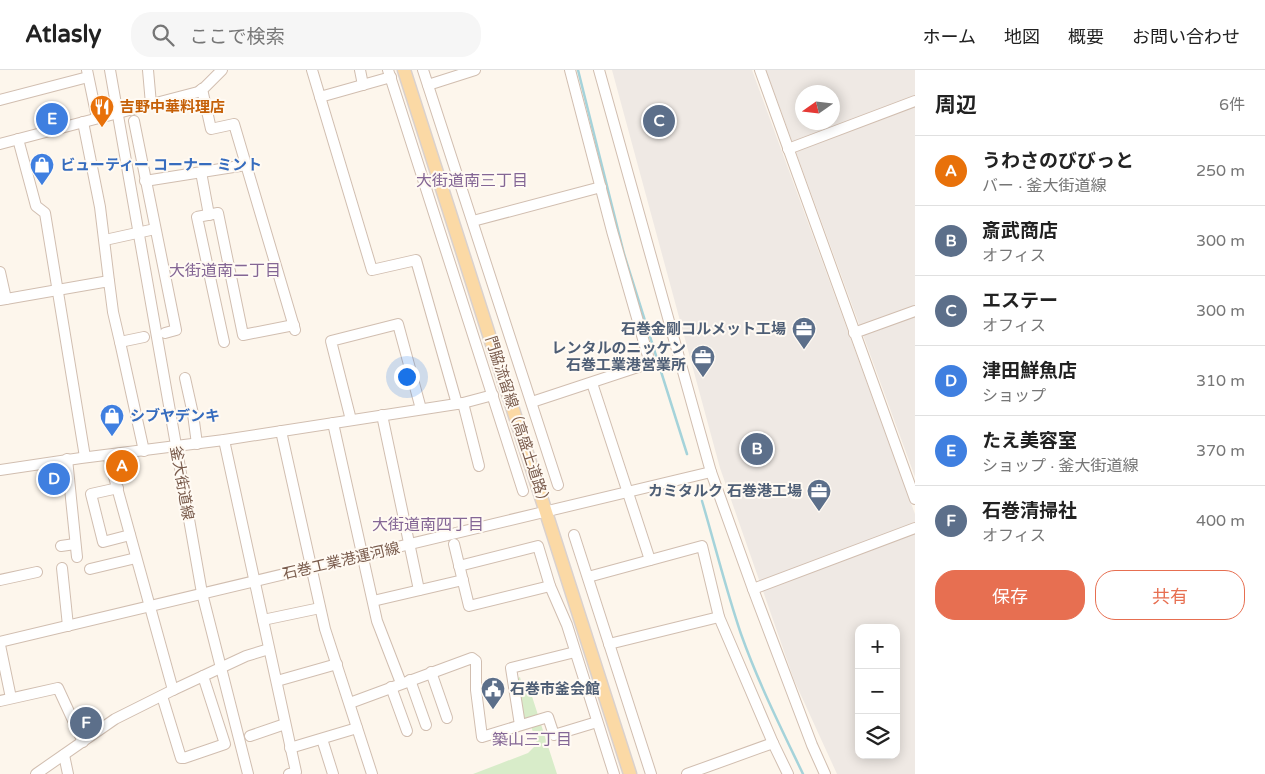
<!DOCTYPE html>
<html lang="ja">
<meta charset="utf-8">
<style>
:root{--surface:#fff;--page:#f6f6f6;--text:#222;--muted:#767676;--line:#e0e0e0;--accent:#e76f51}
body{margin:0;font-family:"Varela Round","Noto Sans JP",sans-serif;background:var(--page);color:var(--text)}
.controls{position:absolute;right:15px;bottom:15px;display:grid;overflow:hidden;border-radius:10px;box-shadow:0 2px 12px #0003}
.controls button{width:45px;height:45px;display:grid;place-items:center;padding:0;border:0;border-bottom:1px solid var(--line);background:var(--surface);color:var(--text);font:25px sans-serif}
.compass{position:absolute;left:795px;top:15px;width:45px;height:45px;border-radius:50%;background:var(--surface);box-shadow:0 2px 12px #0003;rotate:256deg}
.you{position:absolute;left:406px;top:306px;width:18px;height:18px;margin:-12px;border:4px solid #fff;border-radius:50%;background:#1a73e8;box-shadow:0 0 0 8px #1a73e833}
.badge{display:grid;place-items:center;width:32px;height:32px;border-radius:50%;background:var(--accent);color:#fff;font-size:16px;font-weight:700}
.pin{position:absolute;translate:-50% -50%;border:2px solid #fff;box-shadow:0 1px 5px #0006}
.list{margin:0;padding:0;list-style:none}
h2{display:flex;justify-content:space-between;align-items:center;height:65px;margin:0;padding:0 20px;font-size:21px}
h2 small{font-size:16px;font-weight:400;color:var(--muted)}
.list li{display:grid;grid-template-columns:32px 1fr auto;gap:15px;align-items:center;box-sizing:border-box;height:70px;padding:0 20px;border-top:1px solid var(--line)}
.list b{display:block;font-size:19px;white-space:nowrap}
.list p{margin:0;font-size:16px;white-space:nowrap;color:var(--muted)}
.list em{font-size:16px;font-style:normal;color:var(--muted)}
.actions{display:flex;gap:10px;padding:15px 20px}
.actions a{flex:1;padding:11px 0;border:1px solid var(--accent);border-radius:20px;text-align:center;font-size:18px;color:var(--accent)}
.actions .main{background:var(--accent);color:#fff}
.icon{flex:none;width:28px;height:28px;fill:none;stroke:currentColor;stroke-width:2;stroke-linecap:round;stroke-linejoin:round}
.map{position:relative;flex:none;width:915px;height:704px;overflow:hidden}
header{display:flex;align-items:center;gap:30px;box-sizing:border-box;height:70px;padding:0 25px;background:var(--surface);border-bottom:1px solid var(--line)}
header strong{font-size:24px}
nav{display:flex;gap:28px;margin-inline-start:auto;font-size:18px}
.search{width:350px;height:45px;background:var(--page);display:flex;align-items:center;gap:12px;box-sizing:border-box;padding:0 18px;border-radius:20px;color:var(--muted);font-size:19px}
main{display:flex}
aside{flex:1;background:var(--surface)}
.map>svg:first-child{display:block}
.industrial{fill:#efe9e4;fill-rule:evenodd}
.green{fill:#d8ecc9}
.lines{fill:none;stroke-linecap:round;stroke-linejoin:round}
.stream{stroke:#a5d3da;stroke-width:2.5}
.minor-casing{stroke:#d1beb0;stroke-width:12}
.major-casing{stroke:#dad1cd;stroke-width:15}
.minor{stroke:#fff;stroke-width:10}
.major{stroke:#fbd9a5;stroke-width:12}
.labels{text-anchor:middle;dominant-baseline:central;stroke-width:4;stroke-linejoin:round;paint-order:stroke}
.food-label{font-size:15px;font-weight:bold;fill:#c56008;stroke:#fffaf3;text-anchor:start}
.shop-label{font-size:15px;font-weight:bold;fill:#366cbe;stroke:#fffaf3;text-anchor:start}
.service-label{font-size:15px;font-weight:bold;fill:#4e5e75;stroke:#fffaf3;text-anchor:end}
.street-label{font-size:15px;fill:#7a5c4d;stroke:#fffaf3}
.neighbourhood-label{font-size:16px;fill:#846695;stroke:#fffaf3}
</style>
<header>
<strong>Atlasly</strong>
<div class="search"><svg class="icon" aria-label="search" viewBox="0 0 24 24"><circle cx="10" cy="10" r="6"/><path d="M15 15l6 6"/></svg>ここで検索</div>
<nav><a>ホーム</a><a>地図</a><a>概要</a><a>お問い合わせ</a></nav>
</header>
<main>
<div class="map">
<svg width="915" height="704" viewBox="0 0 915 704">
<rect width="100%" height="100%" fill="#fdf6ec"/>
<g class="industrial">
<path d="M612,0H752L915,444V704H837L794,610L720,398ZM859,558H896V685H859Z"/>
<path d="M766,0H915V407ZM802,22H832V52H802Z"/>
</g>
<polygon class="green" points="520,607 522,616 528,614 557,704 473,704 528,683 537,674 531,656 524,657 516,609"/>
<g class="lines">
<g class="stream">
<polyline points="578,0 624,184 687,384"/>
<path d="M702,431C715,475 726,520 741,564C758,612 781,658 803,704"/>
</g>
<defs>
<g id="minor">
<polyline points="87,0 97,48"/>
<polyline points="110,0 202,523 248,704"/>
<polyline points="148,0 151,34"/>
<polyline points="312,0 372,200 416,190 457,334"/>
<polyline points="360,0 363,15"/>
<polyline points="388,0 523,421"/>
<polyline points="423,0 558,415"/>
<polyline points="599,0 711,402 753,519 812,675 825,704"/>
<polyline points="760,0 915,429"/>
<polyline points="428,15 475,0"/>
<polyline points="202,19 211,59 234,54 295,260"/>
<polyline points="320,27 391,7"/>
<polyline points="0,30 88,7"/>
<polyline points="134,51 176,260 165,263"/>
<polyline points="83,52 100,137 109,211"/>
<polyline points="18,69 36,136 45,143 85,387"/>
<polyline points="0,74 198,22 205,17 222,0"/>
<polyline points="788,79 915,31"/>
<polyline points="201,102 209,145"/>
<polyline points="145,111 246,95"/>
<polyline points="473,151 601,117"/>
<polyline points="105,170 155,159"/>
<polyline points="0,202 6,229"/>
<polyline points="0,230 109,211 113,242 120,272 144,267"/>
<polyline points="854,263 915,241"/>
<polyline points="120,272 144,381"/>
<polyline points="224,272 197,147 218,143 243,265 294,255"/>
<polyline points="185,308 193,344 197,374"/>
<polyline points="592,313 650,490"/>
<polyline points="532,332 650,293 612,161 570,0"/>
<polyline points="463,333 479,396"/>
<polyline points="382,345 419,520"/>
<polyline points="351,350 331,271 398,254 421,339"/>
<polyline points="333,353 377,551 401,613"/>
<polyline points="281,361 325,559 372,704"/>
<polyline points="224,370 296,702 289,704"/>
<polyline points="67,389 77,487"/>
<polyline points="0,400 81,388 224,370 463,333 493,325"/>
<polyline points="118,418 91,424 103,472 130,465"/>
<polyline points="574,465 651,704"/>
<polyline points="454,474 469,536 550,516"/>
<polyline points="61,476 75,474"/>
<polyline points="459,496 538,476 550,516 567,555 614,704"/>
<polyline points="62,498 68,556"/>
<polyline points="90,499 136,488"/>
<polyline points="588,507 702,476 719,547 773,673 788,704"/>
<polyline points="0,510 37,502"/>
<polyline points="753,519 915,458"/>
<polyline points="373,531 463,510"/>
<polyline points="263,550 320,538"/>
<polyline points="0,572 711,402"/>
<polyline points="609,574 719,547"/>
<polyline points="0,575 11,628"/>
<polyline points="431,602 447,648"/>
<polyline points="410,610 426,655"/>
<polyline points="277,611 337,594"/>
<polyline points="391,617 407,661"/>
<polyline points="173,620 246,586 269,579"/>
<polyline points="162,626 181,688 184,688 225,674 203,606"/>
<polyline points="0,631 58,618 83,672"/>
<polyline points="350,633 472,588 476,591 476,620 482,667 548,647 554,665 597,652"/>
<polyline points="520,655 511,598 575,582"/>
<polyline points="250,666 285,654"/>
<polyline points="322,669 333,704"/>
<polyline points="290,678 357,658"/>
<polyline points="64,685 68,704"/>
<polyline points="36,704 115,649 173,620 108,385"/>
<polyline points="687,704 773,673"/>
</g>
<polyline id="major" points="404,0 630,704"/>
</defs>
<use href="#minor" class="minor-casing"/>
<use href="#major" class="major-casing"/>
<use href="#minor" class="minor"/>
<use href="#major" class="major"/>
</g>
<defs>
<symbol id="restaurant-pin" viewBox="-11 -11 22 30"><path d="M0 17L-7.5 6A9.5 9.5 0 1 1 7.5 6Z" fill="#e8710a" stroke="#fffaf3"/><path d="M-5-6h1v4h1v-4h1v4h1v-4h1v5L-1.5 .5V6h-2V.5L-5-1ZM5-6V6H3V1.5H1.5Q1.5-4 5-6Z" fill="#fff"/></symbol>
<symbol id="shop-pin" viewBox="-11 -11 22 30"><path d="M0 17L-7.5 6A9.5 9.5 0 1 1 7.5 6Z" fill="#3f7fe0" stroke="#fffaf3"/><path d="M-5-2.5h2.3a2.7 3.5 0 0 1 5.4 0H5L5.5 6h-11ZM-1.5-2.5h3a1.5 2.3 0 0 0-3 0Z" fill="#fff"/></symbol>
<symbol id="office-pin" viewBox="-11 -11 22 30"><path d="M0 17L-7.5 6A9.5 9.5 0 1 1 7.5 6Z" fill="#5c6f8a" stroke="#fffaf3"/><path d="M-6-3h4V-5.5h4V-3h4V5H-6ZM-1-4.5V-3h2v-1.5ZM-6 0V1H6V0Z" fill="#fff"/></symbol>
<symbol id="civic-pin" viewBox="-11 -11 22 30"><path d="M0 17L-7.5 6A9.5 9.5 0 1 1 7.5 6Z" fill="#5c6f8a" stroke="#fffaf3"/><path d="M-.6-6.5H3V-4.5H.6V-3L4-1V1h2V6H-6V1h2V-1L-.6-3ZM-1.2 2.5V6h2.4V2.5Z" fill="#fff"/></symbol>
</defs>
<g fill-rule="evenodd">
<use href="#restaurant-pin" x="88" y="23" width="28" height="38"/>
<use href="#shop-pin" x="28" y="81" width="28" height="38"/>
<use href="#office-pin" x="790" y="245" width="28" height="38"/>
<use href="#office-pin" x="689" y="273" width="28" height="38"/>
<use href="#shop-pin" x="98" y="332" width="28" height="38"/>
<use href="#office-pin" x="805" y="407" width="28" height="38"/>
<use href="#civic-pin" x="479" y="605" width="28" height="38"/>
</g>
<g class="labels">
<g class="food-label">
<text x="120" y="37">吉野中華料理店</text>
</g>
<g class="shop-label">
<text x="60" y="95">ビューティー コーナー ミント</text>
<text x="130" y="346">シブヤデンキ</text>
</g>
<g class="service-label">
<text x="786" y="259">石巻金剛コルメット工場</text>
<text x="686" y="278">レンタルのニッケン<tspan x="686" dy="17">石巻工業港営業所</tspan></text>
<text x="802" y="421">カミタルク 石巻港工場</text>
<text x="510" y="619" text-anchor="start">石巻市釜会館</text>
</g>
<g class="street-label">
<text transform="translate(518 352) rotate(72)">門脇流留線（高盛土道路）</text>
<text transform="translate(182 413) rotate(80)">釜大街道線</text>
<text transform="translate(341 491) rotate(-13)">石巻工業港運河線</text>
</g>
<g class="neighbourhood-label">
<text x="472" y="111">大街道南三丁目</text>
<text x="225" y="201">大街道南二丁目</text>
<text x="428" y="455">大街道南四丁目</text>
<text x="532" y="670">築山三丁目</text>
</g>
</g>
</svg>
<div class="controls">
<button>+</button>
<button>−</button>
<button><svg class="icon" aria-label="layers" viewBox="0 0 24 24"><path d="M12 4l9 5-9 5-9-5zM3 14l9 5 9-5"/></svg></button>
</div>
<svg class="compass" viewBox="-18 -18 36 36"><path d="M0-13l5 13h-10z" fill="#e53935"/><path d="M0 13l5-13h-10z" fill="#767676"/></svg>
<div class="you"></div>
<div class="pin badge" style="left:122px;top:396px;background:#e8710a">A</div>
<div class="pin badge" style="left:757px;top:379px;background:#5c6f8a">B</div>
<div class="pin badge" style="left:659px;top:51px;background:#5c6f8a">C</div>
<div class="pin badge" style="left:54px;top:409px;background:#3f7fe0">D</div>
<div class="pin badge" style="left:52px;top:49px;background:#3f7fe0">E</div>
<div class="pin badge" style="left:86px;top:653px;background:#5c6f8a">F</div>
</div>
<aside>
<h2>周辺<small>6件</small></h2>
<ul class="list">
<li><span class="badge" style="background:#e8710a">A</span><div><b>うわさのびびっと</b><p>バー · 釜大街道線</p></div><em>250 m</em></li>
<li><span class="badge" style="background:#5c6f8a">B</span><div><b>斎武商店</b><p>オフィス</p></div><em>300 m</em></li>
<li><span class="badge" style="background:#5c6f8a">C</span><div><b>エステー</b><p>オフィス</p></div><em>300 m</em></li>
<li><span class="badge" style="background:#3f7fe0">D</span><div><b>津田鮮魚店</b><p>ショップ</p></div><em>310 m</em></li>
<li><span class="badge" style="background:#3f7fe0">E</span><div><b>たえ美容室</b><p>ショップ · 釜大街道線</p></div><em>370 m</em></li>
<li><span class="badge" style="background:#5c6f8a">F</span><div><b>石巻清掃社</b><p>オフィス</p></div><em>400 m</em></li>
</ul>
<div class="actions"><a class="main">保存</a><a>共有</a></div>
</aside>
</main>
